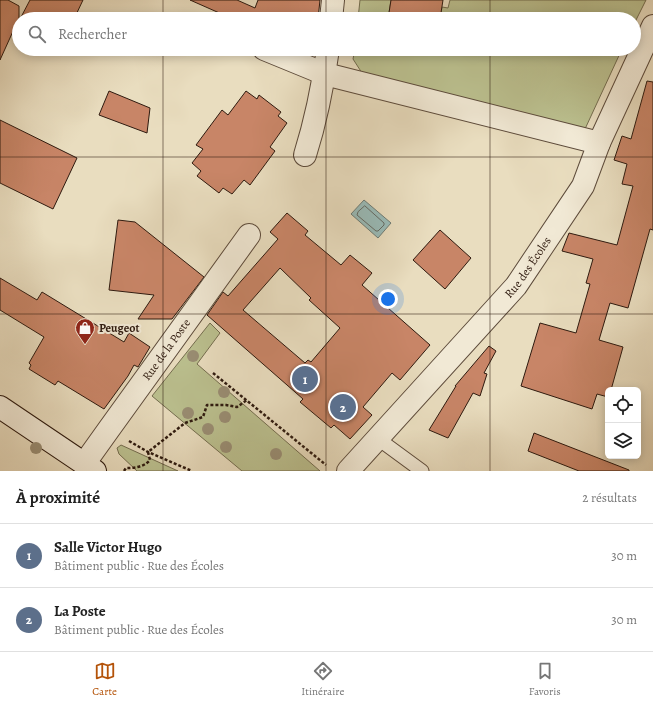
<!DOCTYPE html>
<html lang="fr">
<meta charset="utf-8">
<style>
:root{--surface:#fff;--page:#f6f6f6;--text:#222;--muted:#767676;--line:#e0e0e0;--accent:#b45309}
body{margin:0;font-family:Alegreya,serif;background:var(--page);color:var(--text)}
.controls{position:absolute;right:12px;bottom:12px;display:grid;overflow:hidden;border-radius:6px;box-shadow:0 2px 10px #0003}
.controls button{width:36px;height:36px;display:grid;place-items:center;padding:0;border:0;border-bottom:1px solid var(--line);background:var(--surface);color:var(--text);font:20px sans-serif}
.you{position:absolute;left:388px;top:299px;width:14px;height:14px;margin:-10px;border:3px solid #fff;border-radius:50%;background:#1a73e8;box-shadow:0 0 0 6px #1a73e833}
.badge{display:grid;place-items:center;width:26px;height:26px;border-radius:50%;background:var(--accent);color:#fff;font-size:13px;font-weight:700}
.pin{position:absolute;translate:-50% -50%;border:2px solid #fff;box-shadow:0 1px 4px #0006}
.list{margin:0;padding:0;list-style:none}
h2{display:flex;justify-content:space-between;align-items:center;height:52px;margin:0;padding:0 16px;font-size:17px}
h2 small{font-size:13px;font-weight:400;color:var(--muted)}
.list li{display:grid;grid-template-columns:26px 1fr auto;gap:12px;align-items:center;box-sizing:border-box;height:64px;padding:0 16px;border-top:1px solid var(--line)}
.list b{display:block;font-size:15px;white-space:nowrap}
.list p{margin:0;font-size:13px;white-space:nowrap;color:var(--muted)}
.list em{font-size:13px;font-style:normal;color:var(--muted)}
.icon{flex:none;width:22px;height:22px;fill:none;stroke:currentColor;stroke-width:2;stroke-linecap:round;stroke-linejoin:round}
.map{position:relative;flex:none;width:653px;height:471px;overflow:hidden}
.search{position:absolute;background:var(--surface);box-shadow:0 2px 10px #0003;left:12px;right:12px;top:12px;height:44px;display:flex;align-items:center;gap:10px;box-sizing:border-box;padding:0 14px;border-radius:22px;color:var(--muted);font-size:15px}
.sheet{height:180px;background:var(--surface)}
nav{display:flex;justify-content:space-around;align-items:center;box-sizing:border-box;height:56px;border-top:1px solid var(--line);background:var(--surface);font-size:11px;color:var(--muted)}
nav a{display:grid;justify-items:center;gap:2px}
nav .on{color:var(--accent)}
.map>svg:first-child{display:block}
.green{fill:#bbc08f;stroke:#746d4f}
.water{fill:#99bbb8;stroke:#6e7b74}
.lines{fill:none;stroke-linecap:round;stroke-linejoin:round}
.shore{stroke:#646a64;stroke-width:1}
.building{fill:#c88567;stroke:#2e1a0f;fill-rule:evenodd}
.service-casing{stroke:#5d4b3b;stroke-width:15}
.minor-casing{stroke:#5d4b3b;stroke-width:24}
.secondary-casing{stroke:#2e1a0f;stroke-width:24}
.path{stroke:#2e1a0f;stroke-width:2.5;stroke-dasharray:3 2;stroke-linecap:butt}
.service{stroke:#f1e9d5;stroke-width:13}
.minor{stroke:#f1e9d5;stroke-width:22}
.secondary{stroke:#f1e9d5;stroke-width:22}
.tree{fill:#998d73}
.grid{fill:none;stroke:#2e1a0f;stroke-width:1;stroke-opacity:0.55}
.labels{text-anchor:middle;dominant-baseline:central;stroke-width:4;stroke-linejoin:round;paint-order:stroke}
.street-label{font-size:12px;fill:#2e1a0f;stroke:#f1e9d5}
.poi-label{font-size:12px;font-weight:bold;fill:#2e1a0f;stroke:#f1e9d5;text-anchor:start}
</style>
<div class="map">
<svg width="653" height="471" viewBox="0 0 653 471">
<rect width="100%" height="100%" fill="#e9ddbf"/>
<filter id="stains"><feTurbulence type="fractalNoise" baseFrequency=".005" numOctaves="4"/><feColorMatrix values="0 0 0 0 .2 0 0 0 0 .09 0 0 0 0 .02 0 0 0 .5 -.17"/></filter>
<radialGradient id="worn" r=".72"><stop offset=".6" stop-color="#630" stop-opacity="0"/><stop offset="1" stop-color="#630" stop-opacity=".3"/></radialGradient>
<g class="green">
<polygon points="360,0 391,0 388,19 358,19"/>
<polygon points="450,0 646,0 634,24 634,19 440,19 442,7 448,8"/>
<polygon points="355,49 622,49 585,129 362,73 353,59"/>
<polygon points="210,323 220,333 197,364 320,471 242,471 152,396"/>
<polygon points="121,445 178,471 137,471 119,454 117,448"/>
</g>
<polygon class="water" points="364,200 391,223 378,238 351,214"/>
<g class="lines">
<polygon class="shore" points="365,206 384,223 384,225 378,231 376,231 357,215 358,212"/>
</g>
<g class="building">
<polygon points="0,0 8,0 19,6 19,18 0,60"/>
<polygon points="30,0 83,0 74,19 20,19"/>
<polygon points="190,0 237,0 255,8 258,0 320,0 318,19 233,19"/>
<polygon points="391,0 443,0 440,19 388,19"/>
<polygon points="647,81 653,82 653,230 650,229 628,308 610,303 599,340 623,347 611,390 608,390 608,397 597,394 592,409 521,386 540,323 576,333 590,284 586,283 593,259 562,251 569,233 617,245 633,186 622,184 627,164 614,160 622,136 631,139"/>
<polygon points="109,91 150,108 147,133 99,115"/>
<polygon points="246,91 257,99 259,95 281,112 278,116 287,123 270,147 275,151 250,185 244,180 232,194 223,188 219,193 197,176 201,171 192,163 203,149 196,145 222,110 228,115"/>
<polygon points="0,120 77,158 53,209 0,183"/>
<path d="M287,213L308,231L305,235L341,265L350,255L372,273L362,285L430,345L400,380L392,373L363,407L372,415L350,439L334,425L331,428L300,402L303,399L207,315L223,292L228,296L278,239L270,232ZM280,268L311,298L309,300L340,328L311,362L308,360L305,363L243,310Z"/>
<polygon points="118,220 135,222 204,277 172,319 138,319 154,295 109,290"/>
<polygon points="440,230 471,258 445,289 413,260"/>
<polygon points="0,278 37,300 42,292 124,342 129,333 150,347 138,367 134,365 128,376 104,409 58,381 55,385 29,369 31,365 29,363 44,337 0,310"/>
<polygon points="489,346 496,351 484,373 487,374 480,396 473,393 448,438 429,430 456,386 455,386"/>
<polygon points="534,433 629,470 629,471 579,471 528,451"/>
</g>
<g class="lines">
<defs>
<polyline id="service" points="377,438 422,471"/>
<g id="minor">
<polyline points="331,19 333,0"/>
<polyline points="264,49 325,74 599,143"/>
<path d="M305,155C316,120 323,85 328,49"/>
<path id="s1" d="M84,464L109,429L249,235"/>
<path id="s2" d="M348,471L516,286L583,186L599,143L653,26"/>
</g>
<polyline id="secondary" points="0,407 95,471"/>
</defs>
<use href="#service" class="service-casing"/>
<use href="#minor" class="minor-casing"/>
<use href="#secondary" class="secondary-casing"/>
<g class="path">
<polyline points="213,373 326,465"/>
<polyline points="129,441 148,452 192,471"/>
<path d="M124,471L126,468C135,468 144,467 150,460L148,452L185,423L203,417L207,405H226L237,407L247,400"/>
</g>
<use href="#service" class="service"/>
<use href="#minor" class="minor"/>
<use href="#secondary" class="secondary"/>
</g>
<g class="tree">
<circle cx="193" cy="356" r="6"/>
<circle cx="224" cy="392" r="6"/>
<circle cx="188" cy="413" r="6"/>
<circle cx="225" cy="417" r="6"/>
<circle cx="208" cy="429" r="6"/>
<circle cx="226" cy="447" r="6"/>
<circle cx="36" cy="448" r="6"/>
<circle cx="276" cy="454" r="6"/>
</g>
<path class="grid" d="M163,0V19M326,0V19M490,0V19M163,49V471M326,49V471M490,49V471M0,157H653M0,314H653"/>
<defs>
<symbol id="shop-pin" viewBox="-11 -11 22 30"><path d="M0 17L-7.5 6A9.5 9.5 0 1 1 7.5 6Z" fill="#8f2418" stroke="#f1e9d5"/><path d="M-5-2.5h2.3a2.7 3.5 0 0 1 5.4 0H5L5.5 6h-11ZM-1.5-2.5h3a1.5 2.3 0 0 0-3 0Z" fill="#fff"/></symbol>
</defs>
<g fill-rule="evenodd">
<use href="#shop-pin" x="74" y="317" width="22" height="30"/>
</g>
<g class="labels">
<g class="street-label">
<text stroke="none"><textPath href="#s2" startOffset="272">Rue des Écoles</textPath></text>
<text stroke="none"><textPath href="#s1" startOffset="141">Rue de la Poste</textPath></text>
</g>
<g class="poi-label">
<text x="99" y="328">Peugeot</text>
</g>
</g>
<rect width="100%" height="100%" filter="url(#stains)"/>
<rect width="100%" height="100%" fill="url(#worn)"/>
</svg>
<div class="controls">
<button><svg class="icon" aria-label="locate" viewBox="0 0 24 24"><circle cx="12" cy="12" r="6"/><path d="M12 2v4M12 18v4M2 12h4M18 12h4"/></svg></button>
<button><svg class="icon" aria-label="layers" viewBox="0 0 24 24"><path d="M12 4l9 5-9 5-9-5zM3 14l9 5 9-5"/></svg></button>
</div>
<div class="you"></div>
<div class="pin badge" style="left:305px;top:379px;background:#5c6f8a">1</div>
<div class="pin badge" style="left:343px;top:407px;background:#5c6f8a">2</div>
<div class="search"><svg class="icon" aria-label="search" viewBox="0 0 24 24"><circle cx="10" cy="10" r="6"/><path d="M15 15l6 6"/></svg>Rechercher</div>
</div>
<section class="sheet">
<h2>À proximité<small>2 résultats</small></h2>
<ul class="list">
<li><span class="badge" style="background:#5c6f8a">1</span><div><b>Salle Victor Hugo</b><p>Bâtiment public · Rue des Écoles</p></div><em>30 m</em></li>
<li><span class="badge" style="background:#5c6f8a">2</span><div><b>La Poste</b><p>Bâtiment public · Rue des Écoles</p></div><em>30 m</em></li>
</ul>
</section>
<nav>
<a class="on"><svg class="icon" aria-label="map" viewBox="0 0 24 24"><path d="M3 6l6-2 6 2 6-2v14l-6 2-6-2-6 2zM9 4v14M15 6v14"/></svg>Carte</a>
<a><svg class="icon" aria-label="directions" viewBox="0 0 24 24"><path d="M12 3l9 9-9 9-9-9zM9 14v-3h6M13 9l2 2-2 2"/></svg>Itinéraire</a>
<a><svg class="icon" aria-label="saved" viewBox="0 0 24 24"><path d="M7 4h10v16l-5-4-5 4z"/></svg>Favoris</a>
</nav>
